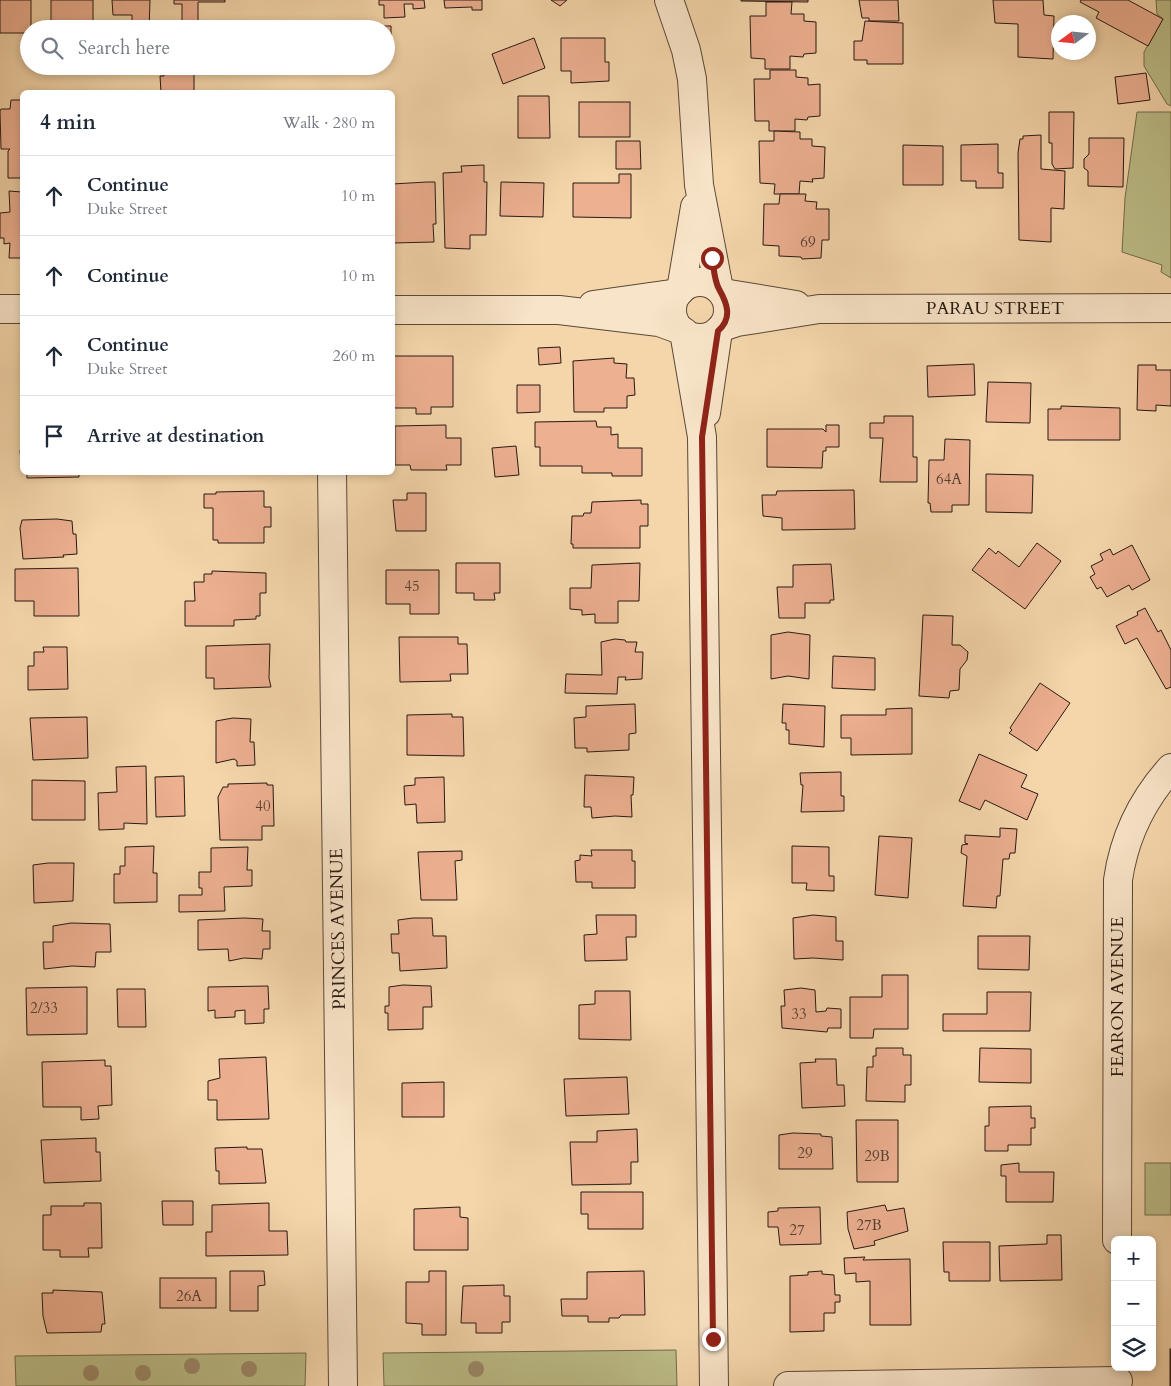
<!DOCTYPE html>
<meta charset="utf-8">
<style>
:root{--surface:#fff;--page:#f2f2f3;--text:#1f2937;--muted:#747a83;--line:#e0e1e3}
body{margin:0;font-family:Cardo,serif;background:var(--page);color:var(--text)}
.controls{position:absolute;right:15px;bottom:15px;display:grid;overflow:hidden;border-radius:8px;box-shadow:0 2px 8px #0003}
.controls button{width:45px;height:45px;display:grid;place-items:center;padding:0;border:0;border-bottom:1px solid var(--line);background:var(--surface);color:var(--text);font:25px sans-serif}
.compass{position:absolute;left:1051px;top:15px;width:45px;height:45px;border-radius:50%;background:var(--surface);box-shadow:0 2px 8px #0003;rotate:255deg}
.stop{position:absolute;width:15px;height:15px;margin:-11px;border:4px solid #8f2418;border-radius:50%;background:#fff}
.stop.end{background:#8f2418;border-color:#fff;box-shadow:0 1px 5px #0008}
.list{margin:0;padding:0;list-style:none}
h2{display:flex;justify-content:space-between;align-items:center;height:65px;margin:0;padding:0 20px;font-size:21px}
h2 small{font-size:16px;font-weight:400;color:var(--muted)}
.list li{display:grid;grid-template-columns:32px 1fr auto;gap:15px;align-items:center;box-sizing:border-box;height:80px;padding:0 20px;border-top:1px solid var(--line)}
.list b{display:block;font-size:19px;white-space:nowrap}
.list p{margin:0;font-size:16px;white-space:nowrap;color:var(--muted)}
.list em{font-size:16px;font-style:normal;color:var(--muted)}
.icon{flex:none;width:28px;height:28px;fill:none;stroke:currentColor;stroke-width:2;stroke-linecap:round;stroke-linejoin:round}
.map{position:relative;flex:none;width:1171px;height:1386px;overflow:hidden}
.search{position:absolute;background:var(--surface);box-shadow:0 2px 8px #0003;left:20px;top:20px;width:375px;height:55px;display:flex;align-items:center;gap:12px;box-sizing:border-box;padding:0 18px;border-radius:28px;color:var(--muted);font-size:19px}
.panel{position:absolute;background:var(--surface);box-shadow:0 2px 8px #0003;left:20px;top:90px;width:375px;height:385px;border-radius:8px}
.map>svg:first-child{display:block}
.green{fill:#bcbd88;stroke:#726b4d}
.building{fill:#edb091;stroke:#271912}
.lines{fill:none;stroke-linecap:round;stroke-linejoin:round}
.minor-casing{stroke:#5a4838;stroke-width:30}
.minor{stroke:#f8e4c8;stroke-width:28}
.tree{fill:#9c896a}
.route{stroke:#8f2418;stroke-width:6}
.labels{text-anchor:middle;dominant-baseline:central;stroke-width:4;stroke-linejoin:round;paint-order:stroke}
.number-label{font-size:15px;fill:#583f32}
.street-label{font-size:18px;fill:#271912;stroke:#f8e4c8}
</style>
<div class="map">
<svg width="1171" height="1386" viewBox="0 0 1171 1386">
<rect width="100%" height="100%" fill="#f5d6ab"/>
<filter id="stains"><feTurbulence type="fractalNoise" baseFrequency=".004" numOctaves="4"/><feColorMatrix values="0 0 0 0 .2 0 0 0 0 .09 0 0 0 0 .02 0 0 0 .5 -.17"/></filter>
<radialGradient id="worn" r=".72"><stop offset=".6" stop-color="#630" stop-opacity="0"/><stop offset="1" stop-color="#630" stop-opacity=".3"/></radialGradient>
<g class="green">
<polygon points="1156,0 1171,0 1171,106 1167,104 1144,66 1144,52 1163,19 1157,14"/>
<polygon points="1137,112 1171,112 1171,278 1161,272 1162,265 1122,252 1125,198"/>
<rect x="1145" y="1163" width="26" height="52"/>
<polygon points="676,1350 677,1386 384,1386 383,1353"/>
<polygon points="306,1353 305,1386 16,1386 15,1356"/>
</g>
<g class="building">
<polygon points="0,0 31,0 31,29 29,29 29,33 0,33"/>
<polygon points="51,0 93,0 93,29 55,29 55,21 51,21"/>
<polygon points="112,0 150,0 149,29 132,29 132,15 113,15"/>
<polygon points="174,0 225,0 225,2 198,2 198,28 182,28 182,4 174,4"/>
<polygon points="379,0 424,0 425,8 413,9 413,4 404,4 405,17 384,18 384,5 379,5"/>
<polygon points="444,0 482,0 482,10 472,10 472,7 445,8"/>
<polygon points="551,0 567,0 560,6"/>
<polygon points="808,0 808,2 741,1 741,0"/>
<polygon points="859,0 898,0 899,21 869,21 869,18 862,18"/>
<polygon points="993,0 1043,0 1044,15 1054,16 1053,59 1018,57 1018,24 995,23"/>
<polygon points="1081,0 1128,0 1163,19 1148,46 1096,18 1099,12 1080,2"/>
<polygon points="766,2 792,2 791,14 804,14 804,21 816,22 816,53 804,54 803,57 790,56 790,69 765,69 765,59 751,58 750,16 766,16"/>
<polygon points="865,21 903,23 903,64 867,64 867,60 854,60 854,41 862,41"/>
<polygon points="373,26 391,26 391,57 386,57 386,29 373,29"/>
<polygon points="534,38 545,68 503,84 492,54"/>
<polygon points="561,38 605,38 605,62 609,62 609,81 571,83 571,71 561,71"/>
<polygon points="160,66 194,66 194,92 161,92 160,76 164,76 164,69 160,69"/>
<polygon points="770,70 796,70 796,77 808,78 808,85 820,84 820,116 808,117 807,120 795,119 795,131 769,131 769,121 755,121 754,79 770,79"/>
<polygon points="1146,73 1150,100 1118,104 1115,77"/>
<polygon points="518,96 549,96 550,138 518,138"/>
<polygon points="11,100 22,100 22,178 8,178 8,151 10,149 1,149 0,111 1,109 10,109"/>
<rect x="579" y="102" width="51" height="35"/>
<polygon points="1049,112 1074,112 1073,168 1055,169 1052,164 1052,143 1049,143"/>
<polygon points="774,131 800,132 800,139 812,139 812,146 825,147 824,178 812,179 813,182 800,181 799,194 774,194 775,184 760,183 759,141 774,141"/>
<polygon points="1041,135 1041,169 1065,171 1064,209 1051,208 1051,242 1019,240 1018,153 1020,139 1023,139 1023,136"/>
<polygon points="1089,138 1124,138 1123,187 1088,186 1088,171 1084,168 1084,159 1089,154"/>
<polygon points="616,141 640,141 641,169 616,169"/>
<polygon points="998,144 998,173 1003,173 1003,188 976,188 976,181 961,181 961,145"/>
<polygon points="903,145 943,146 943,185 903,185"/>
<polygon points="484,165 484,182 487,182 486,235 470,235 470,249 445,248 443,173 462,172 461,166"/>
<polygon points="619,174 631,174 631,218 573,217 573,183 619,183"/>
<polygon points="427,182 435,182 436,224 433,224 434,242 392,243 392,184"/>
<polygon points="501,182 544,183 543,217 500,216"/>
<polygon points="9,191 22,192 22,258 9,258 10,243 4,244 4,238 0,238 0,213 10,212"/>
<polygon points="780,194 806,194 805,201 817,202 816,209 829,209 829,240 822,240 821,258 802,259 801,257 779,256 779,246 763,245 764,204 779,204"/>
<polygon points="560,347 561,363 539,365 538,348"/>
<polygon points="392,356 453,356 453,407 431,407 431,414 416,414 416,408 392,408"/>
<polygon points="614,358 614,363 627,364 626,378 634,378 635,395 627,396 627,408 604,408 604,412 574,412 573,361"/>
<polygon points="974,364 975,395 928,397 927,366"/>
<polygon points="1138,365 1156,365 1156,370 1171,370 1171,406 1156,405 1156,411 1137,410"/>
<polygon points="988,382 1031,383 1030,423 986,422"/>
<polygon points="517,385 540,385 540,412 517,413"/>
<polygon points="1061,406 1120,408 1120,440 1048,440 1048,409 1061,409"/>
<polygon points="884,416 913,416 913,457 917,457 917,482 880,482 883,438 870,438 870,423 884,423"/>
<polygon points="596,421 597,427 611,427 611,435 618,434 618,448 642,448 642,476 612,476 612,473 582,473 582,466 540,466 540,447 535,447 535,422"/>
<polygon points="446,425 446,438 461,438 461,465 446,465 447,470 411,470 410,465 395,465 395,426"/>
<polygon points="826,425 839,425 839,447 826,447 826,451 823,451 822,468 767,467 767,429 823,429 826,432"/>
<polygon points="945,439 970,440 969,505 952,505 952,512 931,512 930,503 928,503 929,460 944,460"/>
<polygon points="516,446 519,475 495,477 492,448"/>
<polygon points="20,450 22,450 22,462 21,462"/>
<polygon points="27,472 79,472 79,477 27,478"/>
<polygon points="986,474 1033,475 1032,513 986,512"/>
<polygon points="854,490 855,529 782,530 782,518 763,516 762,495 776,495 777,491"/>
<polygon points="264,491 264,507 271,507 271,527 264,527 264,543 218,543 218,540 213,540 213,508 204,508 204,494 216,494 216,492"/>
<polygon points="407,493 426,493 426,531 396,531 393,500 407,500"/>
<polygon points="641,500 641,504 648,504 648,526 640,526 640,548 573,548 573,544 571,544 572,516 583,516 584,513 591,513 592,502"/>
<polygon points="57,519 72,521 73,534 76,534 77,554 63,555 64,557 23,559 20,528 22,520"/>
<polygon points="1037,543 1061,561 1025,609 972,570 989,548 996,554 998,551 1019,567"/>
<polygon points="1132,545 1150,580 1132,590 1129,585 1107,597 1101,587 1097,589 1090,577 1095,574 1091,566 1103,560 1100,554 1110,549 1113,555"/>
<polygon points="456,563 500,563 500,593 494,593 495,600 474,600 474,593 456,593"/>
<polygon points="640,563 639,601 618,601 618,623 595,623 595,614 582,615 582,610 570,609 570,588 591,588 592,565"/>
<polygon points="831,564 834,600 830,600 830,603 805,603 805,618 779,618 777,587 793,587 793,565"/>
<polygon points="78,568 79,616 34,616 34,601 15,601 15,569"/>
<polygon points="386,570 439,570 439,614 410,614 410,604 386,604"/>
<polygon points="212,571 266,573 266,593 260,593 260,616 256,616 256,619 234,620 234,626 185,626 185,601 195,601 194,582 204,582 204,574 212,574"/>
<polygon points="1145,608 1158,632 1161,630 1171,650 1171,687 1166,689 1137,638 1125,644 1116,626 1138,615 1137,612"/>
<polygon points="923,615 953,616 952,645 960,645 968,652 967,660 960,669 959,690 950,691 949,698 919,696"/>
<polygon points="788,632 810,635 809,679 788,676 771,679 771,635"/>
<polygon points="399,637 458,637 458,644 467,644 468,674 450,674 451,681 400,682"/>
<polygon points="615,639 625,640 626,642 637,642 635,652 643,652 642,679 625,680 626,677 618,677 617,694 565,693 566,674 602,675 601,642"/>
<polygon points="270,644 269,678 271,687 214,689 214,678 206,678 206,646"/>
<polygon points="43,647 67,647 68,689 28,690 28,666 34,666 34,652 44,652"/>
<polygon points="833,656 875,658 875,690 832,688"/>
<polygon points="1040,683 1070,703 1037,751 1009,733 1012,730 1010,728"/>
<polygon points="635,704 636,733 629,734 629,750 587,752 587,748 575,748 574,718 586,717 586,706"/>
<polygon points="783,704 825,706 824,747 789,744 789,730 786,730 786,723 782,723"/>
<polygon points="912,708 912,754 851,755 851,738 841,738 841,715 886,715 886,709"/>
<polygon points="452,714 452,717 463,717 464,756 407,755 407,715"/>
<polygon points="87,717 88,758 33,760 30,718"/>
<polygon points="233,718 251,719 250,742 254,742 255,765 237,766 237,761 234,759 216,763 216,721"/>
<polygon points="979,754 1027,775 1021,787 1038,794 1027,820 985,800 980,810 959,801"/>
<polygon points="146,766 147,824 124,823 124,829 99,830 98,793 117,792 116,767"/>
<polygon points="841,772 841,796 844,796 844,811 801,812 803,785 801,785 800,773"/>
<polygon points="585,775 634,777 633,795 631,795 632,817 615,816 592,818 591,807 584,807"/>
<polygon points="184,776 185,816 156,817 155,777"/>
<polygon points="444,777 445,822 417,823 416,804 405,805 404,786 415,785 415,778"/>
<polygon points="32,780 85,781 85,820 32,820"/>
<polygon points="267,783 267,785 273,785 274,826 262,826 262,840 220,840 218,797 223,787 228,787 228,784"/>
<polygon points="1000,828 1017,829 1015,853 1010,853 1009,859 1003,859 1000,896 997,896 996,908 963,906 967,856 961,853 962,845 968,844 965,843 965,835 1000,837"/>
<polygon points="879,836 912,838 908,898 875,895"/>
<polygon points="154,846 153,873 157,873 157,902 114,903 114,874 120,874 120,866 125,866 125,847"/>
<polygon points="792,846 829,847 829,876 834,876 834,891 806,890 807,883 792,883"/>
<polygon points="248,847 247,870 252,870 252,886 224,887 225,911 179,912 179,895 202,895 202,888 199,888 199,872 211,872 211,848"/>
<polygon points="591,850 632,850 632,861 635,861 635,888 592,888 592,882 576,882 575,861 580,860 580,855 592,856"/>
<polygon points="462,851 462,860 455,861 457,900 421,900 418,852"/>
<polygon points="48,863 74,863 73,901 34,903 33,865"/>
<polygon points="596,915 636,915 636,937 626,937 627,960 585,961 584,935 597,934"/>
<polygon points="813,915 836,917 836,941 843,941 843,960 813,958 794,959 793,918"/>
<polygon points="244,918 263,919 262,931 270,931 270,949 263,949 262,959 244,958 229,961 228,949 198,950 198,920"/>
<polygon points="413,918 432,918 433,936 446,936 447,968 400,971 399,953 392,953 391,934 399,934 398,920"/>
<polygon points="71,923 110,924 111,952 96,952 95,967 72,966 44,969 43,942 53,942 53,926"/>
<polygon points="978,936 1030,936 1029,970 978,969"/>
<polygon points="882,975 908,975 908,1029 874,1029 873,1038 850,1038 850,997 882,997"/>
<polygon points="403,985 431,986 432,1007 423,1007 423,1029 388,1030 388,1013 385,1013 385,1006 389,1006 389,987"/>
<polygon points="268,986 269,1009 264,1009 264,1023 245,1024 245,1010 235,1011 235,1017 215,1018 215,1010 208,1011 208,987"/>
<polygon points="87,987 87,1034 27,1035 26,988"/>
<polygon points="801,988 815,990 816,1012 826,1011 827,1008 841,1009 841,1028 828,1028 827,1032 782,1028 781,1006 785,1006 784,990"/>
<polygon points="117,989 145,989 146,1027 118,1027"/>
<polygon points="595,991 630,991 631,1040 579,1039 579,1005 595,1004"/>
<polygon points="987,992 1031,992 1030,1031 943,1031 943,1014 987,1014"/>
<polygon points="876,1048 903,1048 903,1055 911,1055 911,1085 905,1085 905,1102 866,1101 867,1067 873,1067 873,1056 876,1056"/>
<polygon points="980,1048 1031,1049 1031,1083 979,1082"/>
<polygon points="266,1057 269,1119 217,1120 217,1100 208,1100 208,1081 220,1078 219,1059"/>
<polygon points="815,1059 836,1059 837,1085 844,1085 845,1106 802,1108 800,1063 816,1062"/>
<polygon points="105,1060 105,1066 111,1066 112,1105 98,1106 99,1119 81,1120 81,1107 43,1107 42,1062"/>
<polygon points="627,1077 629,1114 566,1116 564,1079"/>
<polygon points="444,1082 444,1117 402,1117 402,1083"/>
<polygon points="1031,1106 1031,1118 1035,1118 1035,1128 1031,1128 1031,1145 1008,1145 1008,1151 985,1151 985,1126 989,1126 989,1107"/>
<polygon points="856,1120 898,1120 898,1182 857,1182"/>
<polygon points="637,1129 638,1162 631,1162 631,1184 572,1185 570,1142 597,1142 597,1131"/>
<polygon points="793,1133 821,1134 821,1136 832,1137 833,1169 779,1169 779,1135"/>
<polygon points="96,1138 96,1152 100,1152 101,1181 44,1183 41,1140"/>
<polygon points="247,1147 247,1149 262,1149 266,1183 219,1184 219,1171 216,1171 215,1148"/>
<polygon points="1019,1163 1019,1172 1054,1172 1053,1202 1006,1202 1006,1176 1001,1176 1001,1165"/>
<polygon points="581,1192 643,1192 643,1229 588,1229 588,1214 581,1214"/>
<polygon points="162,1201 193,1201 193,1225 163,1225"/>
<polygon points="84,1203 101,1203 102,1248 88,1248 89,1257 60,1257 60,1250 43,1250 43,1215 51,1215 51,1206 84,1206"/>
<polygon points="269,1203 269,1231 287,1231 288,1255 206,1256 206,1232 212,1232 212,1205"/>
<polygon points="885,1205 887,1211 904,1208 908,1231 874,1241 875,1245 854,1249 848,1229 847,1212"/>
<polygon points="460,1207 460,1217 468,1218 468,1250 414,1250 414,1209"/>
<polygon points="820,1207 821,1244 780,1245 778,1227 768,1227 768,1212 778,1211 778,1208"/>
<polygon points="1047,1235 1061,1235 1062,1280 1000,1281 999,1246 1047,1244"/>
<polygon points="943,1242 990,1242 990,1281 949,1281 949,1272 944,1272"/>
<polygon points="865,1257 863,1260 910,1259 911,1325 870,1325 870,1281 856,1282 856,1273 845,1274 844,1258"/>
<polygon points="230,1271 264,1271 265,1285 258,1286 258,1311 230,1311"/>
<polygon points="429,1271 446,1271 446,1335 422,1335 422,1324 406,1323 406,1282 429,1282"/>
<polygon points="644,1271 645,1315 621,1315 619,1318 609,1318 609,1322 588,1322 588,1316 562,1316 561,1299 587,1299 587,1272"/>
<polygon points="822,1271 822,1274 834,1275 835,1295 840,1295 840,1302 835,1302 835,1313 824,1313 824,1331 790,1332 790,1276 808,1275 808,1272"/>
<rect x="160" y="1278" width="56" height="30"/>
<polygon points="504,1285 504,1296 510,1296 510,1322 502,1322 502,1333 476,1333 476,1323 461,1323 463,1286"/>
<polygon points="53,1290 102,1292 105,1324 102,1324 101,1332 47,1333 43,1316 42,1293 53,1293"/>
<rect x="1170" y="1349" width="1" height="37"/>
</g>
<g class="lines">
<defs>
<g id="minor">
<polyline points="669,0 686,50 692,79 699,185 719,289"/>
<circle cx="700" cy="310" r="28"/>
<polyline points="681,290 695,207"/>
<polyline points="723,293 796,305"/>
<polyline points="593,305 678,293"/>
<polyline points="0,309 22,309"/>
<polyline points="392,310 559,310 659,322 681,330"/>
<polyline points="722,327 737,322 819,309 1171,308"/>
<polyline points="684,332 702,437 714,1386"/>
<polyline points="706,413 718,331"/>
<polyline points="332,472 343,1386"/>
<path d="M1117,1240L1118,880C1124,838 1142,800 1171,768"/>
<polyline points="788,1386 1118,1381"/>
</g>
</defs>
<use href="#minor" class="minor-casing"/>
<use href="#minor" class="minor"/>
</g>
<g class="tree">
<circle cx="192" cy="1366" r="8"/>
<circle cx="249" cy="1369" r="8"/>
<circle cx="476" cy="1369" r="8"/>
<circle cx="91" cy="1373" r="8"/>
<circle cx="143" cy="1373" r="8"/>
</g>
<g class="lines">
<path class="route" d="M712,258C714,268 714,280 719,289C727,303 733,318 718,331L702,437L713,1339"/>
</g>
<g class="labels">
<g class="number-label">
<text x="808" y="242">69</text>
<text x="949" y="479">64A</text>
<text x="412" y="586">45</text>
<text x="263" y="806">40</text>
<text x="44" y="1008">2/33</text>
<text x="799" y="1014">33</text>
<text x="805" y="1153">29</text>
<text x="877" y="1156">29B</text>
<text x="869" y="1225">27B</text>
<text x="797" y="1230">27</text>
<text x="189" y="1296">26A</text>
</g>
<g class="street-label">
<text x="995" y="308">PARAU STREET</text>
<text transform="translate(338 929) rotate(-91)">PRINCES AVENUE</text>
<text transform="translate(1117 997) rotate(-90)">FEARON AVENUE</text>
</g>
</g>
<rect width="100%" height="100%" filter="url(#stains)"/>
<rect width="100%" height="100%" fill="url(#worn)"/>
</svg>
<div class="controls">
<button>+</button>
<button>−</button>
<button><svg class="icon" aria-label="layers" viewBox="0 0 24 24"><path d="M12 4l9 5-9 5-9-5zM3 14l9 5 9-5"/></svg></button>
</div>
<svg class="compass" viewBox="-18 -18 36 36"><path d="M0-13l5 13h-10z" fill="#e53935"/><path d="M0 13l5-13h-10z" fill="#747a83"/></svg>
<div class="stop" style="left:712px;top:258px"></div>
<div class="stop end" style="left:713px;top:1339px"></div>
<div class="search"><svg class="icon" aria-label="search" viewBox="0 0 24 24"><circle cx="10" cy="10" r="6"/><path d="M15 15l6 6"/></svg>Search here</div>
<section class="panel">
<h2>4 min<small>Walk · 280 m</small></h2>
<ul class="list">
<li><svg class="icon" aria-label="ahead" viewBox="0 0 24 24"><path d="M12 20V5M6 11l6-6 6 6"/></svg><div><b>Continue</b><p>Duke Street</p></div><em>10 m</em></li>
<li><svg class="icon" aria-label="ahead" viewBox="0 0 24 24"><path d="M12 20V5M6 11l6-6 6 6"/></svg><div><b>Continue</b></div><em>10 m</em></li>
<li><svg class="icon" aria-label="ahead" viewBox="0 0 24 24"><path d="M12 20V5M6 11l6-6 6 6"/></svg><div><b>Continue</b><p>Duke Street</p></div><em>260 m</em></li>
<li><svg class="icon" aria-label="arrive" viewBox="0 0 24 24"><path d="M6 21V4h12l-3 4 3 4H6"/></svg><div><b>Arrive at destination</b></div></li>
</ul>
</section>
</div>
